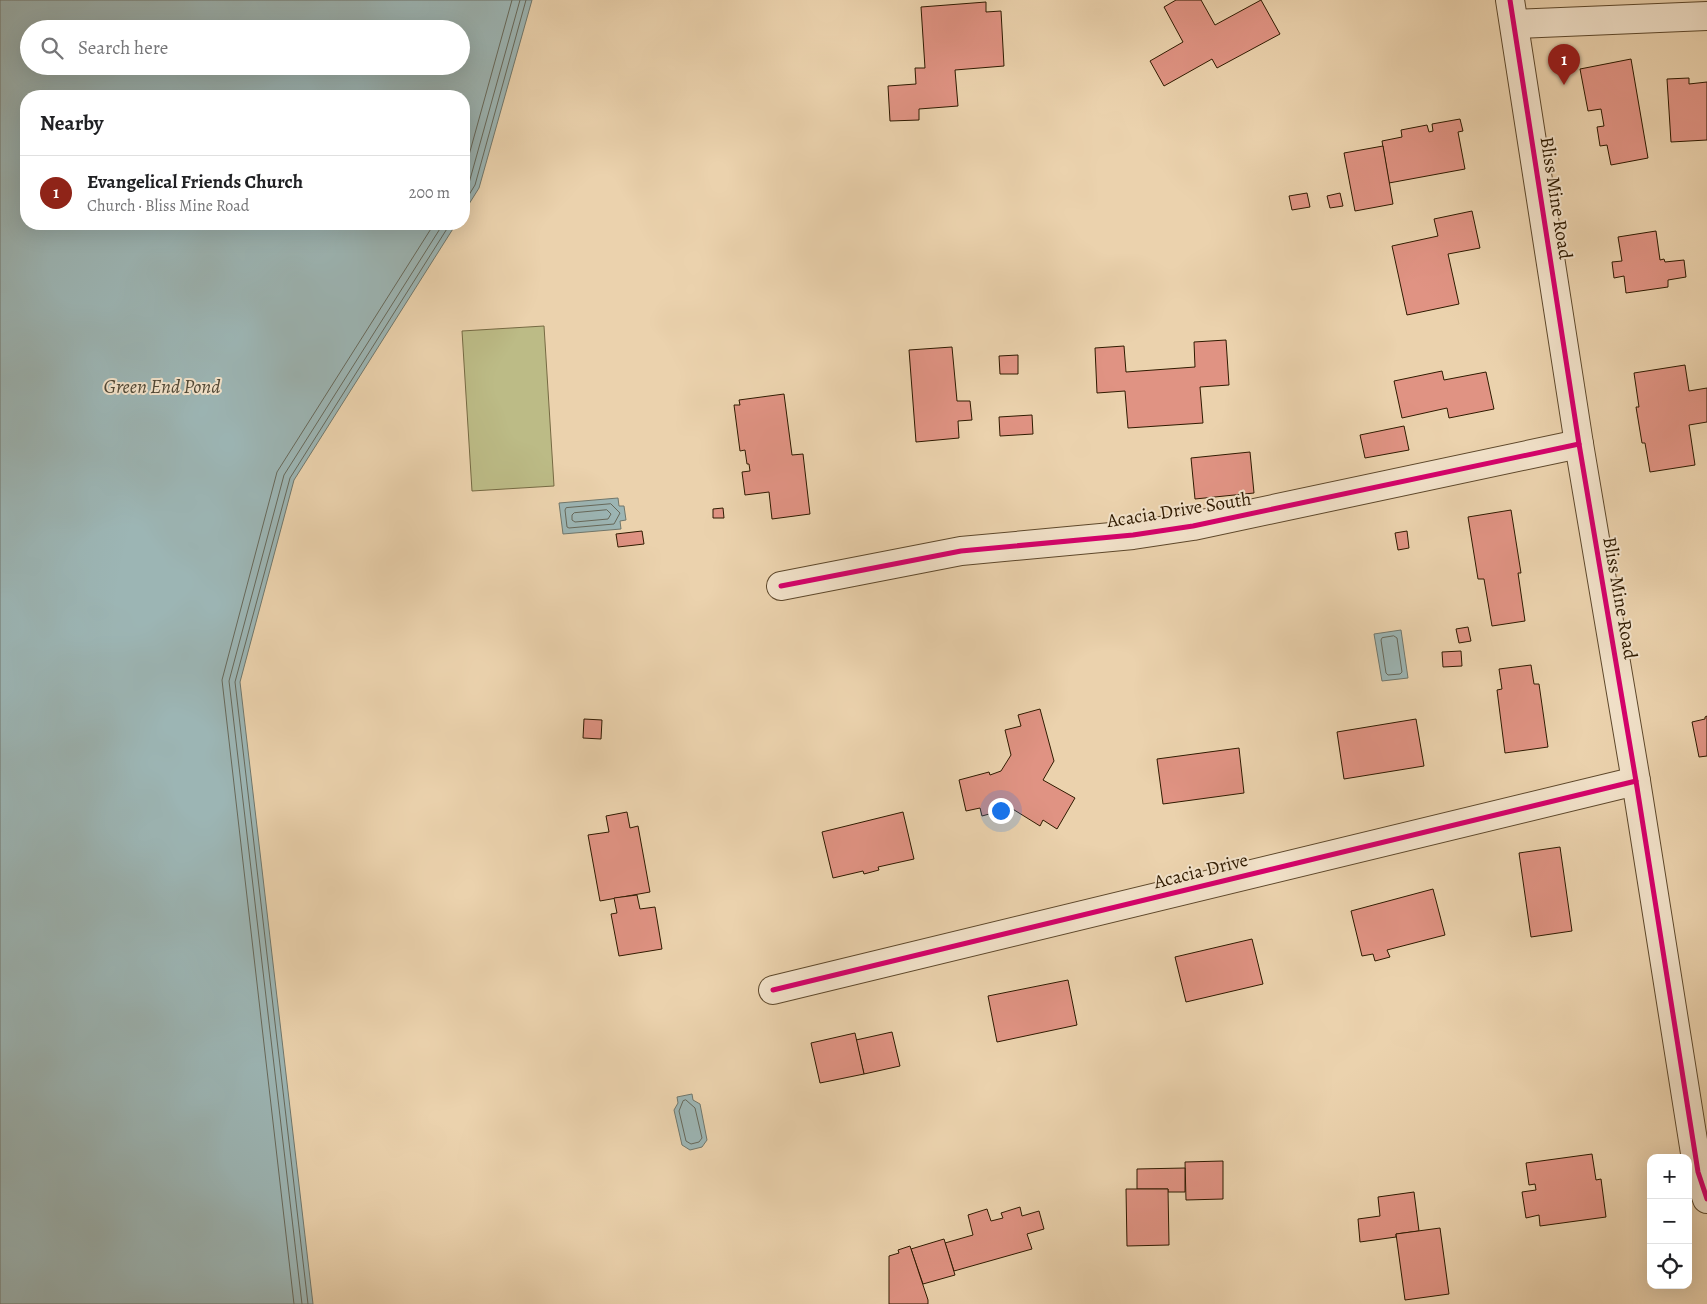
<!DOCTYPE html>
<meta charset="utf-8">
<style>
:root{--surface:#fff;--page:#f2f2f2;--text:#202124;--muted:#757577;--line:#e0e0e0;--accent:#8f2418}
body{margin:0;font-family:Alegreya,serif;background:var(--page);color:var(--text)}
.controls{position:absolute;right:15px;bottom:15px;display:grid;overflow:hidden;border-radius:10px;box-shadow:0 5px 20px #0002}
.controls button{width:45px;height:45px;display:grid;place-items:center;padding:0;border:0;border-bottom:1px solid var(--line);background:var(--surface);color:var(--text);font:25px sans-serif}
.you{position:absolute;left:1000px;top:810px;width:18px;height:18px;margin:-12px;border:4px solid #fff;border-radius:50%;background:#1a73e8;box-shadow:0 0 0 8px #1a73e833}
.badge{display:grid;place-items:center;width:32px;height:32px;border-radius:50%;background:var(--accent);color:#fff;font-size:16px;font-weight:700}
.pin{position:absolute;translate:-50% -41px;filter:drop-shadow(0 1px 2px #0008)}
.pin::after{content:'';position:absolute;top:26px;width:18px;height:15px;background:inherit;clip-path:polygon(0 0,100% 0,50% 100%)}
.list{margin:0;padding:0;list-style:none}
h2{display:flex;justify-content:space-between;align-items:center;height:65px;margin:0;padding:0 20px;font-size:21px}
h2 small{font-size:16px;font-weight:400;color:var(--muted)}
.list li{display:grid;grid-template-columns:32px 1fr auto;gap:15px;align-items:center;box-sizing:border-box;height:75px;padding:0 20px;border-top:1px solid var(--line)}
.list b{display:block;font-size:19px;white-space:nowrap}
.list p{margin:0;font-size:16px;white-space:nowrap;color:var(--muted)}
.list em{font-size:16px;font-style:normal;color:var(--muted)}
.icon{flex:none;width:28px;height:28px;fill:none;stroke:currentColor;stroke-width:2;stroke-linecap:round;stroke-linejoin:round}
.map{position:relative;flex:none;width:1707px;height:1304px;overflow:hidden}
.search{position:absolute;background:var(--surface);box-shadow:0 5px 20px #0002;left:20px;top:20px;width:450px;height:55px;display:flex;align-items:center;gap:12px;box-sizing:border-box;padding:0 18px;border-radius:28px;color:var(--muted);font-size:19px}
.panel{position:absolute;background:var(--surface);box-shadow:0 5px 20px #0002;left:20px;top:90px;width:450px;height:140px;border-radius:20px}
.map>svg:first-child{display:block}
.green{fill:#bcbb86;stroke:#766a43}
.water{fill:#9cb5b4;stroke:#70776c;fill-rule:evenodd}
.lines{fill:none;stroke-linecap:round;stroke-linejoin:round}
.shore{stroke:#66685a;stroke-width:1}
.building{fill:#e09383;stroke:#2f1a00}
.minor-casing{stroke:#5e482b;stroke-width:30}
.minor{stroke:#f2e2ca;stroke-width:28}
.cycleway-casing{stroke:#f2e2ca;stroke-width:8}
.cycleway{stroke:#d6006c;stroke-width:5}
.labels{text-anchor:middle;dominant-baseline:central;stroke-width:4;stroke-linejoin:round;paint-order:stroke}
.street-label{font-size:19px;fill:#2f1a00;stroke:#f2e2ca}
.water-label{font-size:20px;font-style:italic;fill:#504836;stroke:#f2e2ca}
</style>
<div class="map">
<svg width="1707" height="1304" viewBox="0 0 1707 1304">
<rect width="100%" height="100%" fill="#ebd2ad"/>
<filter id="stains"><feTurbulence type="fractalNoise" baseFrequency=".004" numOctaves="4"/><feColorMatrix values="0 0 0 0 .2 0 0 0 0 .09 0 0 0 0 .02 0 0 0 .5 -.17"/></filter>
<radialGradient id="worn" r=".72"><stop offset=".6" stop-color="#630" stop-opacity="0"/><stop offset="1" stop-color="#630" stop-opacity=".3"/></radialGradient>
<polygon class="green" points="544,326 554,486 472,491 462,331"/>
<g class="water">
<path d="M0,0H532L479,188L464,212V96H26V224H456L294,480L240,682L313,1304H0ZM29,29H461V66H29Z"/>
<polygon points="618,498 619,506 624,506 626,520 620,521 621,529 563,534 559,503"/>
<polygon points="1401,630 1408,678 1382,681 1374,634"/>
<polygon points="692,1094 693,1100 700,1104 707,1140 702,1147 690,1150 682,1145 674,1110 678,1103 677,1097"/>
</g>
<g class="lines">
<g class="shore">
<polyline points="464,173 512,0"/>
<polyline points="464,191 469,183 520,0"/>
<polyline points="464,203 475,185 526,0"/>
<polygon points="611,504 620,513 614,524 569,528 567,527 565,510 566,508"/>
<polygon points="607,510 611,514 608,519 575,522 572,520 572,515 574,513"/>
<polygon points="1394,636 1397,638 1402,672 1400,674 1388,675 1386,673 1381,640 1382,638"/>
<polygon points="686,1100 695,1108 702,1138 699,1142 691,1144 686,1141 679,1111 683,1101"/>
<polyline points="294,1304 222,680 277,472 434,224"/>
<polyline points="302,1304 229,681 284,475 443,224"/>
<polyline points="308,1304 235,682 290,478 450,224"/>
</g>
</g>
<g class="building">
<polygon points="1176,0 1201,0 1215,25 1261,0 1280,34 1217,68 1212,59 1164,86 1150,61 1183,42 1164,7"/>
<polygon points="986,2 986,12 1001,11 1004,66 955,70 958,106 919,109 919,120 890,121 888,86 916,84 915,68 925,68 921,7"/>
<polygon points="1631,59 1648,158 1611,165 1607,145 1600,146 1597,127 1604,126 1601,109 1588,111 1580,69"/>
<polygon points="1689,78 1689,84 1707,82 1707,140 1671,142 1667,79"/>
<polygon points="1460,119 1463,131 1458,132 1465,169 1389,183 1382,141 1402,137 1401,130 1427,125 1429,132 1433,131 1432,124"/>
<polygon points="1383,146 1393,204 1355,211 1344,153"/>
<polygon points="1307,193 1310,207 1292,210 1289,196"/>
<polygon points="1340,193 1343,206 1330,208 1327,196"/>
<polygon points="1472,211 1480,248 1448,254 1459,304 1407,315 1392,246 1438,236 1434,219"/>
<polygon points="1656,231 1660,260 1664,259 1665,262 1684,260 1686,277 1668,280 1668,287 1626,293 1624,276 1614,278 1612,262 1622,261 1618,237"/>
<polygon points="1226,340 1229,385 1200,387 1203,423 1128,428 1125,391 1097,393 1095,348 1124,346 1126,372 1195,367 1194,342"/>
<polygon points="952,347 957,401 970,401 972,420 958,421 959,438 916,442 909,350"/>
<polygon points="1018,355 1018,374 1000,374 999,356"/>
<polygon points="1685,365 1689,391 1707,388 1707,422 1689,425 1695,465 1650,472 1645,443 1642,443 1636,407 1639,407 1634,373"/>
<polygon points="1442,371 1444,380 1486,372 1494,409 1449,418 1447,408 1402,418 1394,381"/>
<polygon points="784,394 792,455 803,454 810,514 772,519 769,492 745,495 742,472 750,471 749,464 747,464 745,450 740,451 734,405 740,405 739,400"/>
<polygon points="1032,415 1033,434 1000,436 999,417"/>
<polygon points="1404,426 1409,450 1365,458 1360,435"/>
<polygon points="1250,452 1254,493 1195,499 1191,458"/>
<polygon points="723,508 724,518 713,518 713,509"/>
<polygon points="1511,510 1521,573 1518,573 1525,621 1492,626 1484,579 1478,579 1468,517"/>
<polygon points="642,531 644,544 618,547 616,534"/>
<polygon points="1407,531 1409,548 1398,550 1395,533"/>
<polygon points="1468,627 1471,641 1459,643 1456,629"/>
<polygon points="1461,651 1462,666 1443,667 1442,652"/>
<polygon points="1531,665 1534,684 1539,684 1548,747 1505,753 1497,690 1502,689 1499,669"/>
<polygon points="1040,709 1054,761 1043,780 1075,798 1057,829 1043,820 1040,826 1011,808 982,816 980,808 966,811 959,780 989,772 990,775 1001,771 1011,755 1005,730 1021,726 1018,715"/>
<polygon points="1707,716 1707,756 1699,757 1692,722 1705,719 1705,717"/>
<polygon points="584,719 602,720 601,739 583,738"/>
<polygon points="1416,719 1424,766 1344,779 1337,732"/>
<polygon points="1239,748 1244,793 1163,804 1157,759"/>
<polygon points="627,812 630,828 638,826 650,892 600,901 588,835 609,832 606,816"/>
<polygon points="903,812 914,859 878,867 879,870 864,874 863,871 833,878 822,832"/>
<polygon points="1560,847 1572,931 1531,937 1519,853"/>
<polygon points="1433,889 1445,935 1387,950 1390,957 1375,961 1373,954 1362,956 1351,911"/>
<polygon points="637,895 640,909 655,907 662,949 619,956 611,914 617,913 614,898"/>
<polygon points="1252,939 1263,984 1186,1002 1175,957"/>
<polygon points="1068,980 1077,1025 997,1042 988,996"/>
<polygon points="892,1032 900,1066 864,1074 856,1040"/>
<polygon points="855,1033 864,1074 820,1083 811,1043"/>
<polygon points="1592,1154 1596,1180 1601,1179 1606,1217 1540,1226 1539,1215 1526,1218 1522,1192 1536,1190 1535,1184 1529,1185 1526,1163"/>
<polygon points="1223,1161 1223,1199 1186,1200 1185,1162"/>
<polygon points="1185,1168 1185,1192 1168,1192 1168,1189 1137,1189 1137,1169"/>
<polygon points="1126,1189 1168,1189 1169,1245 1127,1246"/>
<polygon points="1414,1192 1419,1231 1396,1234 1396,1237 1360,1242 1358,1219 1380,1216 1378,1197"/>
<polygon points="1020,1207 1022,1216 1039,1211 1044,1229 1027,1234 1032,1249 954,1271 945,1243 973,1235 968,1215 987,1209 991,1221 1003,1218 1001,1213"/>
<polygon points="1440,1228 1449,1294 1405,1300 1396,1234"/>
<polygon points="944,1239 955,1275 923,1284 911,1249"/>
<polygon points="910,1246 928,1300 928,1304 889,1304 889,1256 899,1253 898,1250"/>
</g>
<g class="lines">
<defs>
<g id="minor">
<polyline points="1510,0 1579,444 1636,781 1698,1172 1707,1199"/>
<polyline points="1515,24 1707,16"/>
<polyline points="781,586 961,551 1133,535 1193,526 1579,444"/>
<polyline points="773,990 1636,781"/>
</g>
</defs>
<use href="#minor" class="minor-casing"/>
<use href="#minor" class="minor"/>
<defs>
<g id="cycleway">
<polyline points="1510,0 1579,444 1636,781 1698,1172 1707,1199"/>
<polyline points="781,586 961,551 1133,535 1193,526 1579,444"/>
<polyline points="773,990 1636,781"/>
</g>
</defs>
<use href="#cycleway" class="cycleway-casing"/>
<use href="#cycleway" class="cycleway"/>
</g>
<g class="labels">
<g class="street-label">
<text transform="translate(1556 198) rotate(81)">Bliss Mine Road</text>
<text transform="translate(1179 510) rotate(-9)">Acacia Drive South</text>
<text transform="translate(1620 598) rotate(80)">Bliss Mine Road</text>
<text transform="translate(1201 871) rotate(-14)">Acacia Drive</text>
</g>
<g class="water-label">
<text x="162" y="386">Green End Pond</text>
</g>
</g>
<rect width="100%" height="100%" filter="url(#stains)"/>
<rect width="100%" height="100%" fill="url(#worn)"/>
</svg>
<div class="controls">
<button>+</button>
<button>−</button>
<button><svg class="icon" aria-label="locate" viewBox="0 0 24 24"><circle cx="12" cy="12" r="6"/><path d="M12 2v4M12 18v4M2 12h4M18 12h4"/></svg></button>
</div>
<div class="you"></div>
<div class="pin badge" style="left:1564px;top:85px">1</div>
<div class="search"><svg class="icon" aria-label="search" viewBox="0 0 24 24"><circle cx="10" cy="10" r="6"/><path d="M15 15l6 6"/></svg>Search here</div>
<section class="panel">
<h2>Nearby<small></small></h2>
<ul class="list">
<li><span class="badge">1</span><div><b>Evangelical Friends Church</b><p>Church · Bliss Mine Road</p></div><em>200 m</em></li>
</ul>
</section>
</div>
